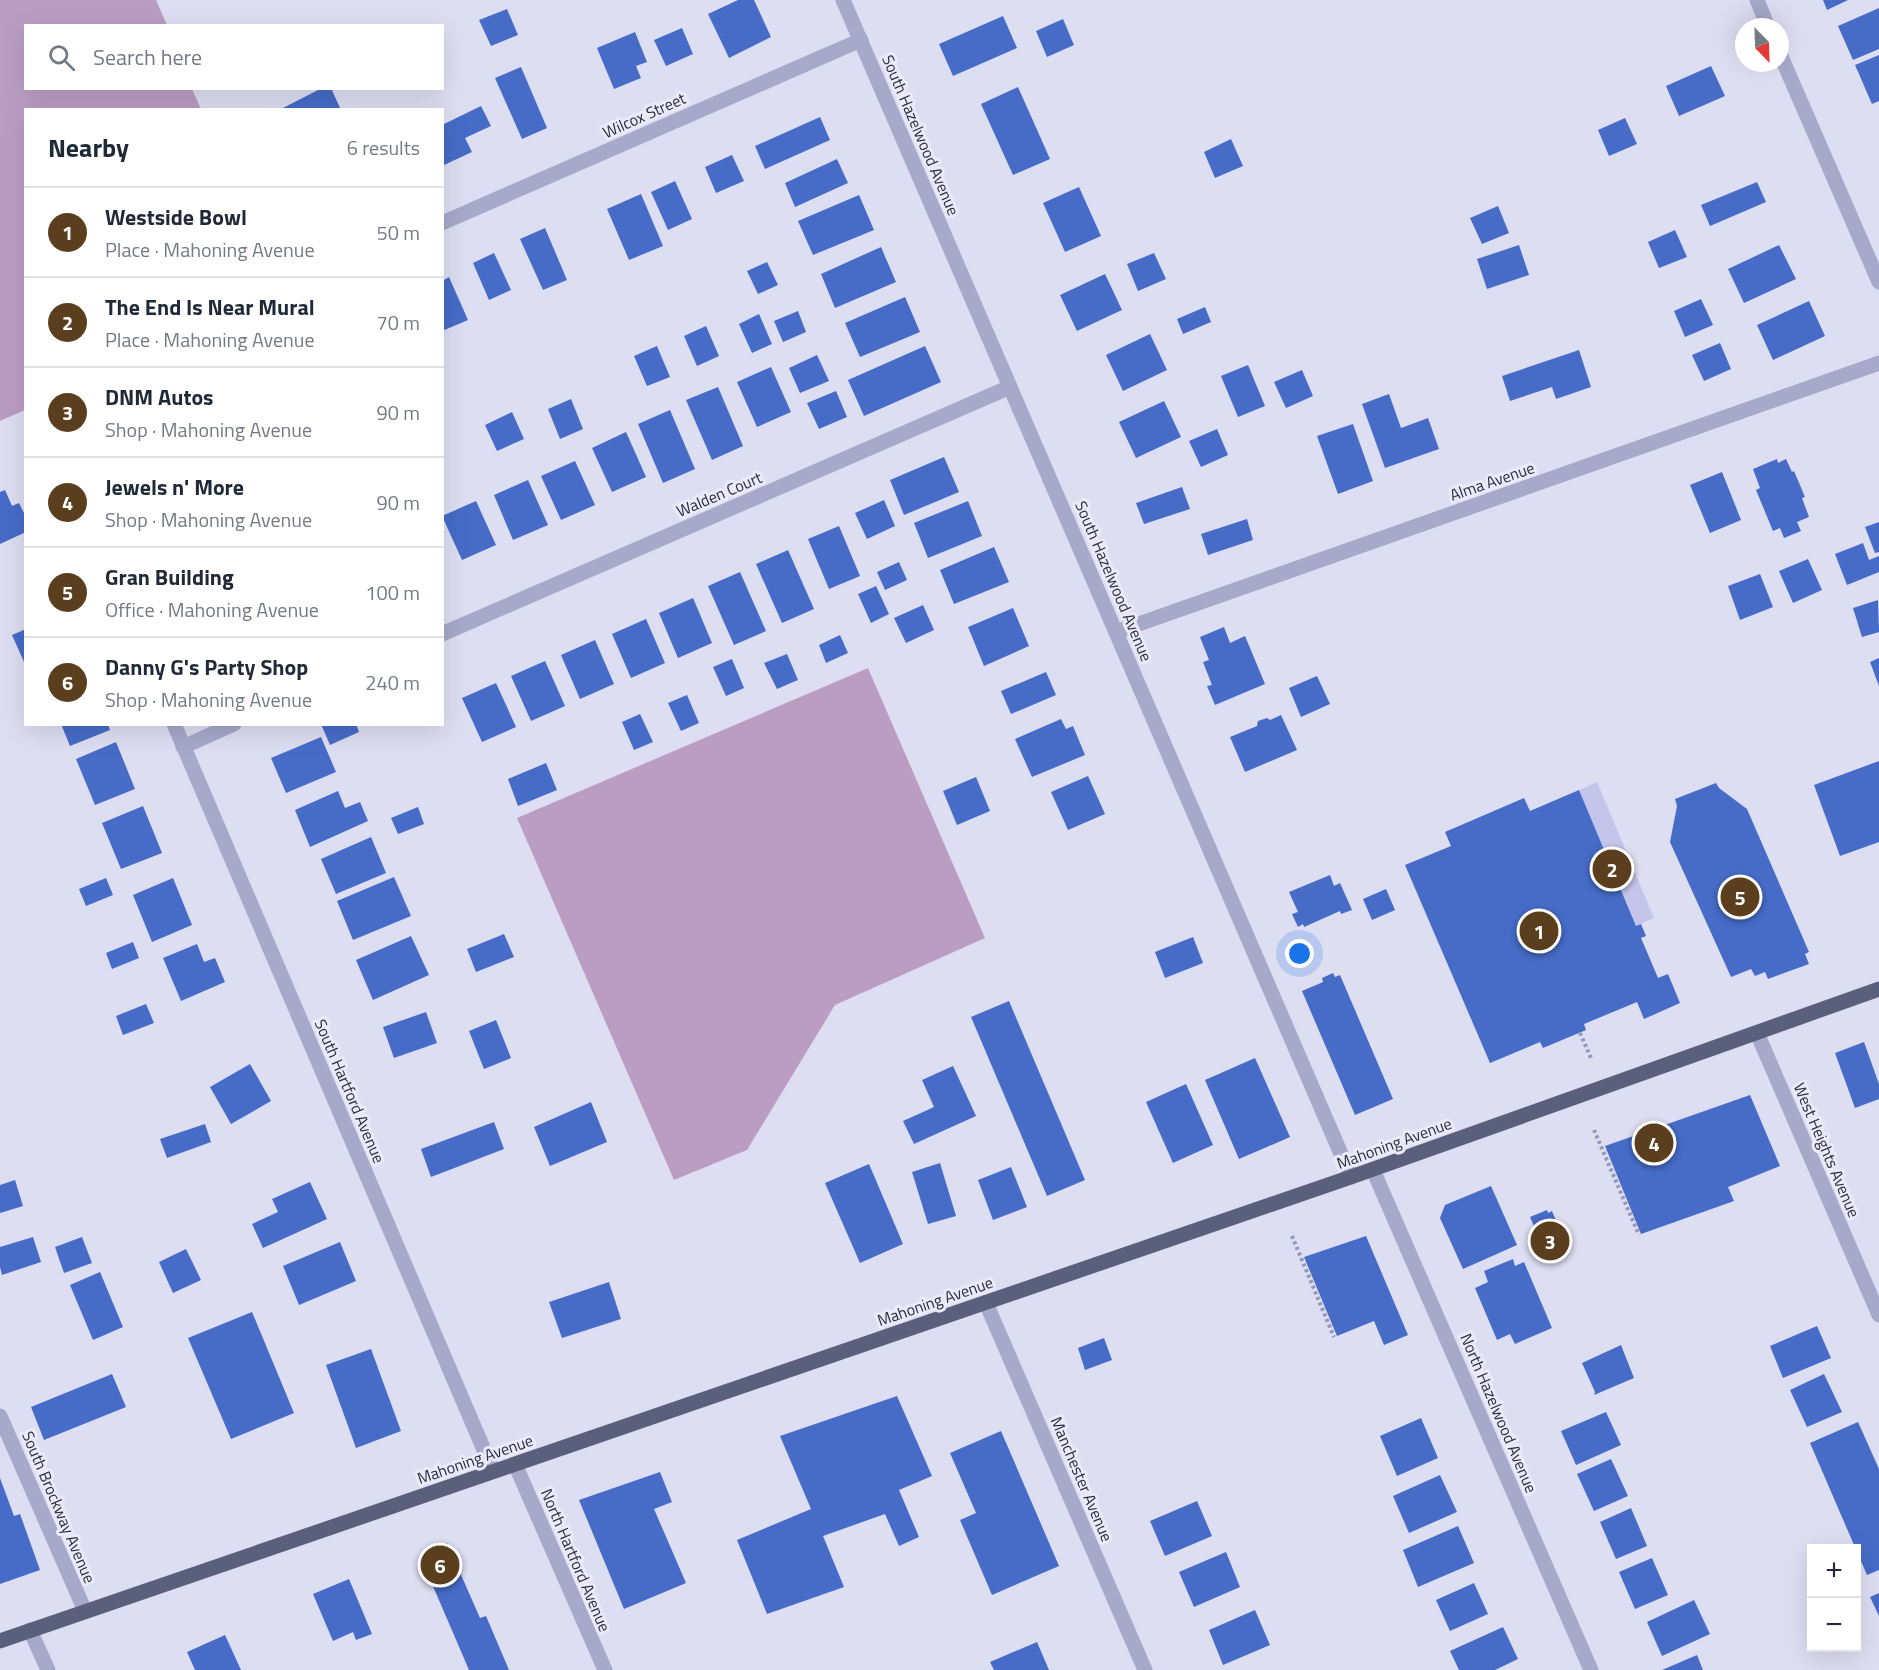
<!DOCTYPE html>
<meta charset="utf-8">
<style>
:root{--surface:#fff;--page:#f2f2f3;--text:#1f2937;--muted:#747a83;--line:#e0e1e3;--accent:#5b3e1d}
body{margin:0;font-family:"Titillium Web",sans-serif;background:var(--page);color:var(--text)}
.controls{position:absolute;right:18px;bottom:18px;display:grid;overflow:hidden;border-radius:0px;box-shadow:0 6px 24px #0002}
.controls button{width:54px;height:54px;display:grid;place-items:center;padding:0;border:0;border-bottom:2px solid var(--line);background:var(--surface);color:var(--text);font:30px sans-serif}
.compass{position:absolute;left:1735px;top:18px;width:54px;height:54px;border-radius:50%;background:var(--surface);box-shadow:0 6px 24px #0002;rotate:157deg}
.you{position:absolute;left:1300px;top:954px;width:21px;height:21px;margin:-15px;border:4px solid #fff;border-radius:50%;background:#1a73e8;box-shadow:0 0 0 9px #1a73e833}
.badge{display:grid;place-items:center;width:39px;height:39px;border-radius:50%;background:var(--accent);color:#fff;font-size:20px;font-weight:700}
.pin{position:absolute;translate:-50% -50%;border:3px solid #fff;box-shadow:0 2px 6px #0006}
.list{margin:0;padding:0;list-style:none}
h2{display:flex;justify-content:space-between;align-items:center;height:78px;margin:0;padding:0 24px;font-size:26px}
h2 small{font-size:20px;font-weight:400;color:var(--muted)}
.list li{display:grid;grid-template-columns:39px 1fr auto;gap:18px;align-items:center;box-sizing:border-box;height:90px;padding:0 24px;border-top:2px solid var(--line)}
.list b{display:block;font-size:22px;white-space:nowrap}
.list p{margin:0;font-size:20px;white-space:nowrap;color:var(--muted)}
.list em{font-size:20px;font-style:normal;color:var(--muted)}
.icon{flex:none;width:33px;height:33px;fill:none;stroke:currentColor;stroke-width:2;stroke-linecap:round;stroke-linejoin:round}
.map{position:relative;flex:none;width:1879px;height:1670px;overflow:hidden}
.search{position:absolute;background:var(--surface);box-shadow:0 6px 24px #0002;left:24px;top:24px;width:420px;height:66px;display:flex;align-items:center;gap:15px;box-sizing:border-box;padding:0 21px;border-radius:0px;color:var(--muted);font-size:22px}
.panel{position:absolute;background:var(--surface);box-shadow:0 6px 24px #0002;left:24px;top:108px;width:420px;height:618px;border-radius:0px}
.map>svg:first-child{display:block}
.green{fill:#bb9dc3}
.plaza{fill:#c5c4eb}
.building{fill:#466cc8}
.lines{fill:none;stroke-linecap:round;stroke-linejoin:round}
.path{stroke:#9397b8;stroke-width:4;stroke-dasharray:3 3;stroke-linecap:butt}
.minor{stroke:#a6a9c9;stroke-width:15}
.tertiary{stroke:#a6a9c9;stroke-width:15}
.primary{stroke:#5a607b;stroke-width:15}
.labels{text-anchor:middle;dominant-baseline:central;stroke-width:6;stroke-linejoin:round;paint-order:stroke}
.street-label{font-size:16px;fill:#292c39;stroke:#ebeafa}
</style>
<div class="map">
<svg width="1879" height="1670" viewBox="0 0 1879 1670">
<rect width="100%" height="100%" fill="#dedef3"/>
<g class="green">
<polygon points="0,0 156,0 167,25 26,26 26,88 192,89 201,109 26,110 25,410 0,421"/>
<polygon points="868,668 985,938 835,1005 747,1150 674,1180 517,818"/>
</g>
<polygon class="plaza" points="1597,782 1654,918 1636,926 1579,790"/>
<g class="building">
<polygon points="738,0 754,0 771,37 729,58 708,14"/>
<polygon points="1823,0 1848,0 1827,10"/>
<polygon points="1879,8 1879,49 1853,60 1838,26"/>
<polygon points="507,9 518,35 491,46 479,20"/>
<polygon points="1003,16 1017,48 953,76 939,44"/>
<polygon points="1063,19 1074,45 1047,57 1036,31"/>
<polygon points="682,28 693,54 666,66 654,40"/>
<polygon points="635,32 647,62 636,66 641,78 614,89 597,48"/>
<polygon points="1879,55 1879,101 1872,104 1855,65"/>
<polygon points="1711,66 1725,96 1679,116 1666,86"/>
<polygon points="521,67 547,128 522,139 495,78"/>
<polygon points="1018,87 1050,159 1013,175 981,104"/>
<polygon points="322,88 331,88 341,110 279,110"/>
<polygon points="481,106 491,126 465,138 472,152 442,166 442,125"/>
<polygon points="820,117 830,140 765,169 755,146"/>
<polygon points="1625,118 1637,144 1609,156 1598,130"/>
<polygon points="1231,139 1243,166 1215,178 1204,152"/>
<polygon points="732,155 744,181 716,193 705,167"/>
<polygon points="837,159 848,183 795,207 785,183"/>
<polygon points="675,181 692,219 668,230 651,192"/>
<polygon points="1757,182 1766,202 1710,226 1701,205"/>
<polygon points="1079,187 1101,236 1065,252 1043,203"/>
<polygon points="641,194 663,246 629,260 607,209"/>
<polygon points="859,195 874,230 813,255 798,221"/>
<polygon points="1498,206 1509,233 1482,244 1470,218"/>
<polygon points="545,228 567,280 543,290 520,239"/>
<polygon points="1675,230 1687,257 1659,268 1648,242"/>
<polygon points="1519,245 1529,275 1487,289 1477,259"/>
<polygon points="1779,245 1796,279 1744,303 1728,269"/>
<polygon points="881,247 896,282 835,308 821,274"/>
<polygon points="494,253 511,290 489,300 473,263"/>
<polygon points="1154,253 1166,279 1138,291 1127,264"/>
<polygon points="767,262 778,285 758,294 747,271"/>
<polygon points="1105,274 1122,310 1077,331 1060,295"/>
<polygon points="449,277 468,320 442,331 442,281"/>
<polygon points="905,297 920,332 860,357 845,323"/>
<polygon points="1701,299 1713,325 1685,337 1674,311"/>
<polygon points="1809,301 1825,336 1773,360 1757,325"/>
<polygon points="1205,307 1211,322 1183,334 1177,319"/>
<polygon points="798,311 806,332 783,342 774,321"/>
<polygon points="759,314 772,344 752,353 739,324"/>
<polygon points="706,326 719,356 697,366 684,336"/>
<polygon points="1150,334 1167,370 1123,391 1106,355"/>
<polygon points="1720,343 1731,369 1704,381 1692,355"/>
<polygon points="657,346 670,377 647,386 634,356"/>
<polygon points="925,346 941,382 864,416 848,380"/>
<polygon points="1579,350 1591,387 1556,399 1552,387 1510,401 1502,376"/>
<polygon points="817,355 829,381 800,393 789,368"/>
<polygon points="1248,365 1265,406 1238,417 1221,376"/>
<polygon points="771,367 791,412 757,427 737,382"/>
<polygon points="1302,370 1313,396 1286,408 1274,382"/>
<polygon points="718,387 743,446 712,460 686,400"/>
<polygon points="836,391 847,417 819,429 807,403"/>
<polygon points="1389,394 1401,428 1428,418 1439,449 1385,468 1362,404"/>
<polygon points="571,399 583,429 560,439 548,409"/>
<polygon points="1164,401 1181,437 1136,458 1119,422"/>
<polygon points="670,410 695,469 663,483 638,424"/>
<polygon points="512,412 524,439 497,451 485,425"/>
<polygon points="1353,424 1373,481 1338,494 1317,436"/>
<polygon points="1217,429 1228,455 1201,467 1189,441"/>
<polygon points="626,432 646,477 612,492 592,448"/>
<polygon points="944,457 959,492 904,515 890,480"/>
<polygon points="1777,459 1778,463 1786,459 1792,472 1794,471 1805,497 1802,498 1809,517 1797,522 1801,531 1784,538 1780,528 1773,531 1756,490 1760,488 1753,469"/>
<polygon points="575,461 595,505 561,520 541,476"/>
<polygon points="1722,472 1741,520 1710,533 1690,485"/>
<polygon points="528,480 548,525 513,540 494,495"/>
<polygon points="1182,487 1190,509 1144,524 1136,503"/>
<polygon points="5,490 12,506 19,503 26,517 26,532 0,544 0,492"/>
<polygon points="884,500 895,526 867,539 855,513"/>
<polygon points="476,501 496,545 462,560 442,516"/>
<polygon points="968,501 982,536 928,558 914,523"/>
<polygon points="1247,519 1253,540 1208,555 1201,534"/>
<polygon points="1879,522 1879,552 1875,553 1865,527"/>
<polygon points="839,526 860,576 829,589 808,539"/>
<polygon points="1863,543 1869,560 1879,556 1879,572 1847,585 1835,554"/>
<polygon points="994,547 1009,582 954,604 940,570"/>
<polygon points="788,550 814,609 782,623 756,564"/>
<polygon points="1808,559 1822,590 1793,603 1779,571"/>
<polygon points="899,562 907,580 885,590 877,572"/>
<polygon points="740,572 766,631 734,645 708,586"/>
<polygon points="1760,574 1773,607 1740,620 1728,586"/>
<polygon points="876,586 889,614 871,623 858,594"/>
<polygon points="693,598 712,643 678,658 659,613"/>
<polygon points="1878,600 1879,632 1862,637 1853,608"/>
<polygon points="923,605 934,630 906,643 894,618"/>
<polygon points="1013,608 1029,646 984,666 968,627"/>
<polygon points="646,619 665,663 631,678 612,634"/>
<polygon points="1224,627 1230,643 1245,636 1265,684 1215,705 1207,686 1212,685 1203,662 1209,660 1200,637"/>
<polygon points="26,629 26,661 24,662 12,635"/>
<polygon points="840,635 848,653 826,663 819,645"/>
<polygon points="595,640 614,684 580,699 561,655"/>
<polygon points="787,654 798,680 777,689 764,663"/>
<polygon points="1879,658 1879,686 1870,662"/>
<polygon points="732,659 744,688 726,696 713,667"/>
<polygon points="545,661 565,706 531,721 511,676"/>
<polygon points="1046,672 1056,695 1011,714 1001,691"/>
<polygon points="1317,676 1330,704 1301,717 1289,688"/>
<polygon points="496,683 516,727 482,742 462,698"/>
<polygon points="687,695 699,723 681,731 668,703"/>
<polygon points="640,714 653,742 634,750 622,722"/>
<polygon points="1281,715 1297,750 1245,772 1230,737 1257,726 1258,721 1267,718 1270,720"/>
<polygon points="1061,719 1066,729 1073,726 1085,755 1032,777 1015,739"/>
<polygon points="61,724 108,724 110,730 70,746"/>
<polygon points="321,724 356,724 359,732 330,745"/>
<polygon points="321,737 336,772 286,793 271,758"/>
<polygon points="116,742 135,789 95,805 76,759"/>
<polygon points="1879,761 1879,842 1840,856 1814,785"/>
<polygon points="546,763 557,790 518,806 508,779"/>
<polygon points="1088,776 1105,814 1068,830 1051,792"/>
<polygon points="976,777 990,811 957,825 943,791"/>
<polygon points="1716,783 1719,788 1747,809 1809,952 1805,954 1809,964 1768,979 1765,972 1755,976 1751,969 1731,977 1670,842 1677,806 1675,799"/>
<polygon points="1579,790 1636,926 1641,924 1646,936 1641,938 1658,978 1668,974 1680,1003 1644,1019 1637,1002 1584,1024 1586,1030 1543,1048 1540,1042 1490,1063 1405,865 1451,846 1445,832 1524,798 1530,811"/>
<polygon points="338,791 345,808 360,802 368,821 310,847 295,810"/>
<polygon points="143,806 162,853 121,869 102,823"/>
<polygon points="418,807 424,824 398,834 391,818"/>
<polygon points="371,837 386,873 336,894 321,859"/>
<polygon points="1330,875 1334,886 1340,883 1352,910 1341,914 1340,911 1304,927 1303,924 1298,927 1292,914 1298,912 1289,892"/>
<polygon points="394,877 411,916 353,940 337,901"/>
<polygon points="106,878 113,895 86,906 79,889"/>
<polygon points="173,878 192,925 152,942 133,895"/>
<polygon points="1386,889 1395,910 1372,920 1363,899"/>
<polygon points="504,934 514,957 476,972 467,949"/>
<polygon points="411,936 429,975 373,1000 356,960"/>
<polygon points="1193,937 1203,963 1165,978 1155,952"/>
<polygon points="133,942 139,958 112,969 106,953"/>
<polygon points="197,944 204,962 215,958 225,982 181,1001 163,958"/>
<polygon points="1333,973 1335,977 1340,975 1393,1099 1355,1115 1302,991 1323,982 1322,978"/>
<polygon points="1009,1001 1085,1180 1047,1196 971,1017"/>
<polygon points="146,1004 154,1023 123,1035 116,1016"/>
<polygon points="426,1012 437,1043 394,1058 383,1027"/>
<polygon points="496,1020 511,1058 484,1069 469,1031"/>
<polygon points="1864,1042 1879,1084 1879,1099 1855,1108 1835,1053"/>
<polygon points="1255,1058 1290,1137 1239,1159 1205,1080"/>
<polygon points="250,1064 271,1101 231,1124 210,1087"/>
<polygon points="953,1066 976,1116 914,1144 903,1121 934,1107 922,1080"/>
<polygon points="1186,1084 1213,1145 1173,1163 1146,1102"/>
<polygon points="1750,1095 1780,1166 1728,1187 1734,1201 1641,1234 1605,1146"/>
<polygon points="591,1102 607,1142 550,1166 534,1127"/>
<polygon points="494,1122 504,1149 431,1177 421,1149"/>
<polygon points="205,1124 211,1142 167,1158 160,1139"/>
<polygon points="940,1163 956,1216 928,1224 912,1172"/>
<polygon points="869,1164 903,1244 860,1263 825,1183"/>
<polygon points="1011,1167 1027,1207 993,1220 978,1180"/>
<polygon points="15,1180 23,1206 0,1213 0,1185"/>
<polygon points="310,1182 327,1219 263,1248 252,1224 278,1212 272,1199"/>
<polygon points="1491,1186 1517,1245 1463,1269 1440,1218 1445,1205"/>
<polygon points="1547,1210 1548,1213 1552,1211 1559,1228 1555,1229 1564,1252 1548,1259 1530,1217"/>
<polygon points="1366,1236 1408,1335 1384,1345 1374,1321 1337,1336 1304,1257"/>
<polygon points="33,1237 41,1262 2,1275 0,1267 0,1247"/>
<polygon points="82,1237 92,1263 64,1273 55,1247"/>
<polygon points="340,1242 356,1281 299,1305 283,1266"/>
<polygon points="186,1249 201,1280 173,1293 159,1262"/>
<polygon points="1513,1259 1515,1266 1524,1262 1552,1328 1515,1344 1510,1334 1497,1340 1475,1288 1488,1282 1484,1271"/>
<polygon points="100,1272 123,1327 93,1340 70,1285"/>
<polygon points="609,1282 621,1319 562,1338 549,1302"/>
<polygon points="252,1312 294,1413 231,1439 188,1338"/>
<polygon points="1817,1326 1831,1358 1783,1378 1770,1346"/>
<polygon points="1104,1338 1112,1360 1085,1370 1078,1348"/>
<polygon points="1621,1345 1634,1378 1594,1395 1595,1392 1582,1363"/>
<polygon points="371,1349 401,1431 356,1448 326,1365"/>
<polygon points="112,1374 126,1407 44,1440 31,1407"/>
<polygon points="1824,1374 1842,1412 1807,1427 1790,1390"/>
<polygon points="897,1396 932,1476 899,1490 919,1537 899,1546 885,1514 823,1536 844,1587 767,1614 737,1540 811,1509 780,1436"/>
<polygon points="1606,1412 1621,1445 1576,1465 1561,1431"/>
<polygon points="1421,1418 1438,1458 1397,1476 1380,1436"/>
<polygon points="1858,1422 1879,1469 1879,1570 1867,1575 1810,1443"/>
<polygon points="1001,1431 1059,1566 992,1595 960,1520 976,1513 950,1453"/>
<polygon points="1611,1459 1628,1496 1594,1511 1577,1474"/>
<polygon points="660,1472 672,1502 654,1509 686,1583 624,1609 579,1500"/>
<polygon points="1440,1475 1457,1512 1409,1533 1393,1496"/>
<polygon points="0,1478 14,1516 20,1514 40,1570 0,1584"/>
<polygon points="1197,1501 1212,1536 1165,1556 1150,1521"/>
<polygon points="1631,1508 1647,1546 1616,1559 1600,1522"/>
<polygon points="1458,1526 1474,1563 1418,1587 1403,1550"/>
<polygon points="447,1543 480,1618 486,1616 509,1670 469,1670 420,1556"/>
<polygon points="1226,1552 1240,1587 1194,1607 1179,1572"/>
<polygon points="1652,1558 1668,1595 1635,1609 1619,1572"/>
<polygon points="349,1579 372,1634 356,1640 353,1632 333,1641 313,1594"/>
<polygon points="1474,1583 1488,1614 1450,1631 1436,1600"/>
<polygon points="1879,1593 1879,1616 1870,1597"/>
<polygon points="1694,1600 1710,1634 1662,1656 1647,1622"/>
<polygon points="1255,1610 1270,1645 1223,1665 1209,1630"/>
<polygon points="1503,1627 1518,1659 1495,1670 1459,1670 1450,1651"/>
<polygon points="225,1635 241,1670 195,1670 187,1652"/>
<polygon points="1037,1642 1049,1670 994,1670 990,1662"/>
<polygon points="1697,1655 1703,1670 1662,1670"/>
</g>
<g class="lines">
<g class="path">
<polyline points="1580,1033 1591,1058"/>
<polyline points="1594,1130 1639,1235"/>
<polyline points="1292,1236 1334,1337"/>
</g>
<g class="minor">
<polyline points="843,0 1351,1177"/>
<polyline points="442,223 861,40"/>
<polyline points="1116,632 1879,363"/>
<polyline points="442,634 1010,387"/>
<polyline points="174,724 493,1471"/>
<polyline points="183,747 234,724"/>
<polyline points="1757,1033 1879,1315"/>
<polyline points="1373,1170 1591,1670"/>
<polyline points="986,1303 1145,1670"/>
<polyline points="0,1416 85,1611"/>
<polyline points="515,1464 605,1670"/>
<polyline points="30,1630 48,1670"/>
</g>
<g class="tertiary">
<polyline points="1757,0 1768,27"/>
<polyline points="1780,54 1879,282"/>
</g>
<polyline class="primary" points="0,1641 1351,1177 1879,989"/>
</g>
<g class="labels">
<g class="street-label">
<text transform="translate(644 115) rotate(-24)">Wilcox Street</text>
<text transform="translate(921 135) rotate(67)">South Hazelwood Avenue</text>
<text transform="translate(1492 481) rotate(-19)">Alma Avenue</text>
<text transform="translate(719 494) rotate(-23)">Walden Court</text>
<text transform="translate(1114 581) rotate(67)">South Hazelwood Avenue</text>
<text transform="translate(350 1091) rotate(67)">South Hartford Avenue</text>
<text transform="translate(1394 1143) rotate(-20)">Mahoning Avenue</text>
<text transform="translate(1827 1150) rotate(67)">West Heights Avenue</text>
<text transform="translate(935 1301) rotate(-19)">Mahoning Avenue</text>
<text transform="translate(1499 1413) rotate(67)">North Hazelwood Avenue</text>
<text transform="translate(475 1459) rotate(-19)">Mahoning Avenue</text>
<text transform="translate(1082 1479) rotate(67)">Manchester Avenue</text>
<text transform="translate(59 1507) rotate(67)">South Brockway Avenue</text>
<text transform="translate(576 1560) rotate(67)">North Hartford Avenue</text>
</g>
</g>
</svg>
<div class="controls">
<button>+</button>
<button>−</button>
</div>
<svg class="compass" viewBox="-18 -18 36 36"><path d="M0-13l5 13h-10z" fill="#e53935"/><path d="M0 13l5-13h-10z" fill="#747a83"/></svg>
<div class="you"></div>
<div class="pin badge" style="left:1539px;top:931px">1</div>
<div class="pin badge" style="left:1612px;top:869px">2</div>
<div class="pin badge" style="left:1550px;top:1241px">3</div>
<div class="pin badge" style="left:1654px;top:1143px">4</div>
<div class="pin badge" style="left:1740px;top:897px">5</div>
<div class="pin badge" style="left:440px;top:1565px">6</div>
<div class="search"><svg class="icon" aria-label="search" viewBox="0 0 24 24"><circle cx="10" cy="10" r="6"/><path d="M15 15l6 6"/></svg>Search here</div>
<section class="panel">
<h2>Nearby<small>6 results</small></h2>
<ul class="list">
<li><span class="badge">1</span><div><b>Westside Bowl</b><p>Place · Mahoning Avenue</p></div><em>50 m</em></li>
<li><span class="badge">2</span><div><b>The End Is Near Mural</b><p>Place · Mahoning Avenue</p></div><em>70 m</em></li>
<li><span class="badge">3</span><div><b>DNM Autos</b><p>Shop · Mahoning Avenue</p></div><em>90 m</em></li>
<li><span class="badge">4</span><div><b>Jewels n' More</b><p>Shop · Mahoning Avenue</p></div><em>90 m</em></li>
<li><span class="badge">5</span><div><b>Gran Building</b><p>Office · Mahoning Avenue</p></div><em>100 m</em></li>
<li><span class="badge">6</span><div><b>Danny G's Party Shop</b><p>Shop · Mahoning Avenue</p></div><em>240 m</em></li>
</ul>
</section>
</div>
